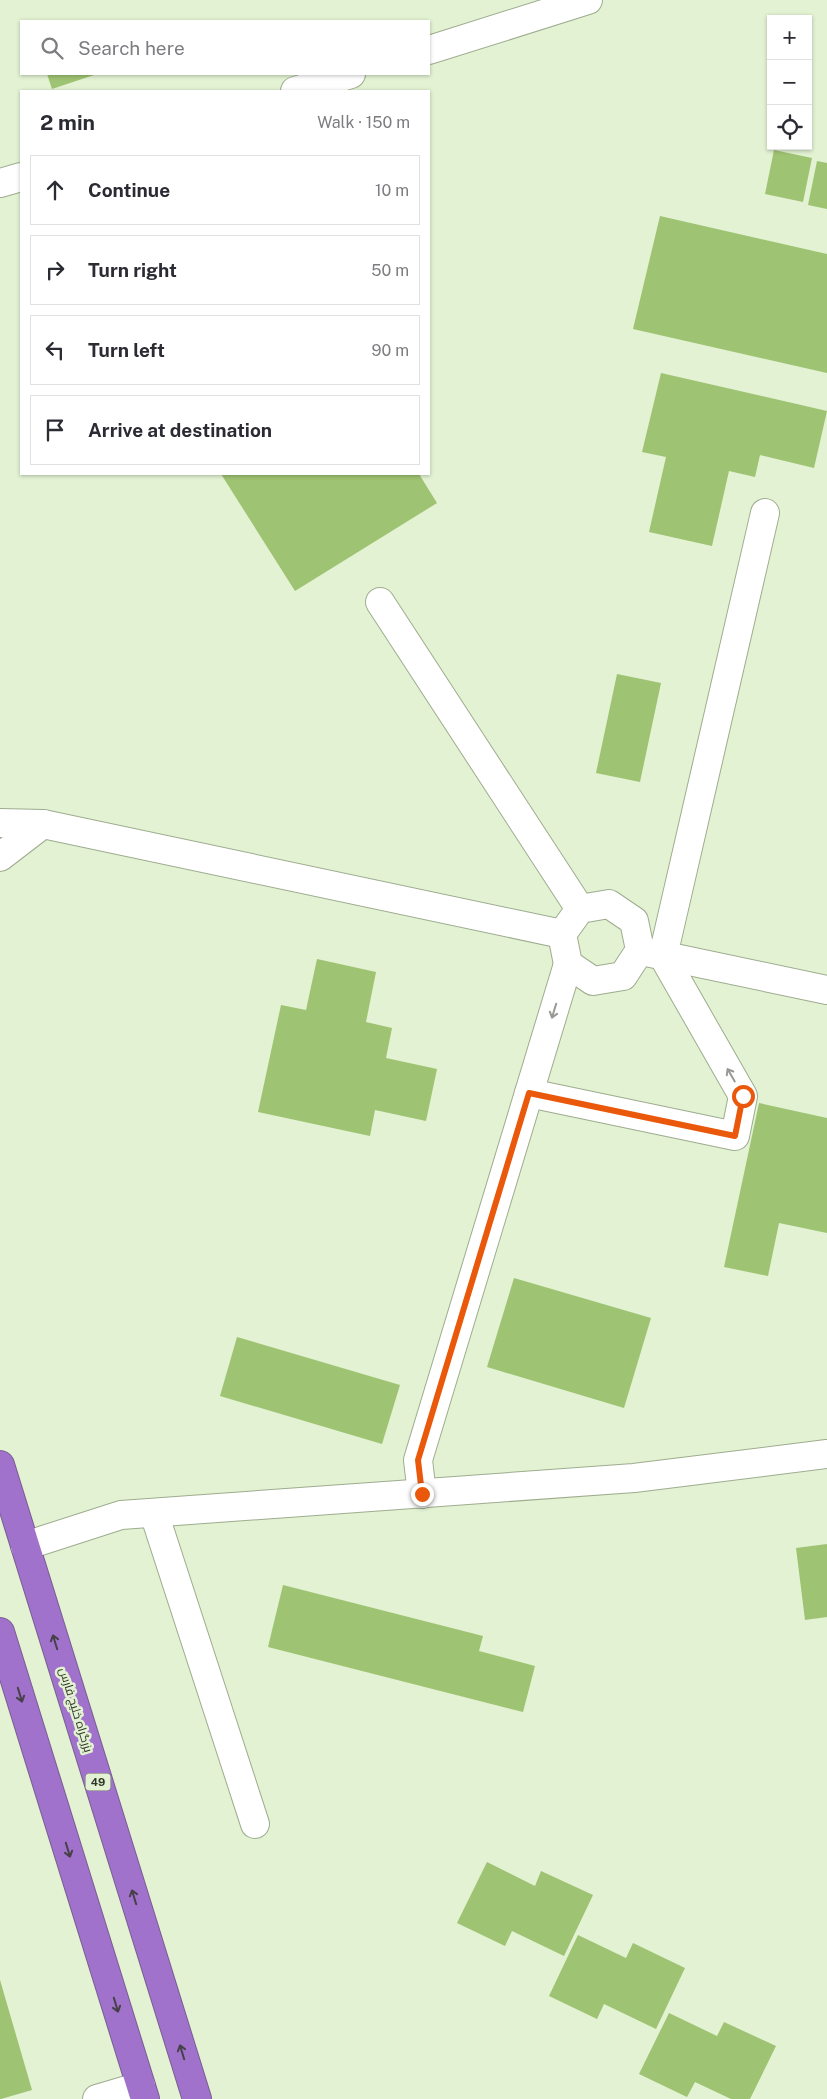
<!DOCTYPE html>
<meta charset="utf-8">
<style>
:root{--surface:#fff;--page:#f7f7f7;--text:#2b2b33;--muted:#7c7c81;--line:#e1e1e2}
body{margin:0;font-family:"Public Sans",Cairo,sans-serif;background:var(--page);color:var(--text)}
.controls{position:absolute;right:15px;top:15px;display:grid;overflow:hidden;border-radius:0px;box-shadow:0 1px 4px #0004}
.controls button{width:45px;height:45px;display:grid;place-items:center;padding:0;border:0;border-bottom:1px solid var(--line);background:var(--surface);color:var(--text);font:25px sans-serif}
.stop{position:absolute;width:15px;height:15px;margin:-11px;border:4px solid #ea580c;border-radius:50%;background:#fff}
.stop.end{background:#ea580c;border-color:#fff;box-shadow:0 1px 5px #0008}
.list{margin:0;padding:0;list-style:none}
h2{display:flex;justify-content:space-between;align-items:center;height:65px;margin:0;padding:0 20px;font-size:21px}
h2 small{font-size:16px;font-weight:400;color:var(--muted)}
.list li{display:grid;grid-template-columns:32px 1fr auto;gap:15px;align-items:center;box-sizing:border-box;height:70px;margin:0 10px 10px;padding:0 10px;border:1px solid var(--line);border-radius:0px}
.list b{display:block;font-size:19px;white-space:nowrap}
.list em{font-size:16px;font-style:normal;color:var(--muted)}
.icon{flex:none;width:28px;height:28px;fill:none;stroke:currentColor;stroke-width:2;stroke-linecap:round;stroke-linejoin:round}
.map{position:relative;flex:none;width:827px;height:2099px;overflow:hidden}
.search{position:absolute;background:var(--surface);box-shadow:0 1px 4px #0004;left:20px;top:20px;width:410px;height:55px;display:flex;align-items:center;gap:12px;box-sizing:border-box;padding:0 18px;border-radius:0px;color:var(--muted);font-size:19px}
.panel{position:absolute;background:var(--surface);box-shadow:0 1px 4px #0004;left:20px;top:90px;width:410px;height:385px;border-radius:0px}
.map>svg:first-child{display:block}
.building{fill:#9ec372}
.lines{fill:none;stroke-linecap:round;stroke-linejoin:round}
.minor-casing{stroke:#9eac8f;stroke-width:30}
.highway-casing{stroke:#795d92;stroke-width:30}
.minor{stroke:#fff;stroke-width:28}
.highway{stroke:#a172cb;stroke-width:28}
.oneway{stroke:#979a94}
.oneway2{stroke:#464149}
.route{stroke:#ea580c;stroke-width:6}
.labels{text-anchor:middle;dominant-baseline:central;stroke-width:5;stroke-linejoin:round;paint-order:stroke}
.shield{fill:#e2f2d2;stroke:#656e5c;stroke-width:1}
.shield-label{font-size:11px;font-weight:bold;fill:#2f3529}
.street-label{font-size:12px;fill:#2f3529;stroke:#e2f2d2}
</style>
<div class="map">
<svg width="827" height="2099" viewBox="0 0 827 2099">
<rect width="100%" height="100%" fill="#e2f2d2"/>
<g class="building">
<polygon points="47,74 97,74 52,89"/>
<polygon points="774,150 812,158 803,202 765,194"/>
<polygon points="817,161 827,163 827,209 808,205"/>
<polygon points="660,216 827,254 827,373 633,329"/>
<polygon points="661,373 827,411 814,468 760,455 755,477 729,471 712,546 649,532 666,457 642,452"/>
<polygon points="221,474 419,474 437,503 295,591"/>
<polygon points="617,674 661,683 640,782 596,773"/>
<polygon points="317,959 376,972 366,1022 392,1028 386,1058 437,1069 426,1121 375,1110 370,1136 258,1112 281,1005 306,1010"/>
<polygon points="759,1103 827,1118 827,1233 779,1223 768,1276 724,1267"/>
<polygon points="514,1278 651,1318 624,1408 487,1367"/>
<polygon points="237,1337 400,1385 382,1444 220,1396"/>
<polygon points="827,1544 827,1617 805,1620 796,1548"/>
<polygon points="283,1585 483,1636 479,1651 535,1666 523,1712 268,1647"/>
<polygon points="487,1862 535,1886 541,1871 593,1895 564,1956 512,1931 505,1946 457,1923"/>
<polygon points="578,1935 626,1958 633,1943 685,1968 656,2029 604,2004 597,2019 549,1996"/>
<polygon points="0,1980 32,2090 1,2099 0,2099"/>
<polygon points="669,2013 717,2036 724,2022 776,2046 750,2099 731,2099 695,2082 687,2097 639,2074"/>
</g>
<g class="lines">
<defs>
<g id="minor">
<polyline points="429,50 588,0"/>
<polyline points="295,91 351,74"/>
<polyline points="0,183 21,177"/>
<polyline points="380,602 580,909"/>
<polyline points="0,823 43,824 562,934"/>
<polyline points="0,857 43,824"/>
<polygon points="609,904 634,921 640,950 623,976 593,981 568,964 562,934 580,909"/>
<polyline points="651,953 827,990"/>
<polyline points="529,1093 735,1136 743,1096 663,956 765,513"/>
<polyline points="422,1494 418,1460 568,964"/>
<polyline points="154,1513 255,1824"/>
<polyline points="25,1546 121,1515 634,1478 827,1454"/>
<polyline points="97,2099 141,2086"/>
</g>
<g id="highway">
<polyline points="0,1465 197,2099"/>
<polyline points="0,1632 145,2099"/>
</g>
</defs>
<use href="#minor" class="minor-casing"/>
<use href="#highway" class="highway-casing"/>
<use href="#minor" class="minor"/>
<use href="#highway" class="highway"/>
</g>
<defs><path id="oneway-shaft" d="M-6 0H5M1.5-3L5.5 0L1.5 3" fill="none" stroke-width="1.6" stroke-linecap="round" stroke-linejoin="round" transform="scale(1.25)"/></defs>
<g class="oneway">
<use href="#oneway-shaft" transform="translate(554 1011) rotate(107)"/>
<use href="#oneway-shaft" transform="translate(731 1075) rotate(-120)"/>
</g>
<g class="oneway2">
<use href="#oneway-shaft" transform="translate(55 1642) rotate(-107)"/>
<use href="#oneway-shaft" transform="translate(20 1695) rotate(73)"/>
<use href="#oneway-shaft" transform="translate(68 1850) rotate(73)"/>
<use href="#oneway-shaft" transform="translate(134 1897) rotate(-107)"/>
<use href="#oneway-shaft" transform="translate(116 2005) rotate(73)"/>
<use href="#oneway-shaft" transform="translate(182 2052) rotate(-107)"/>
</g>
<g class="lines">
<polyline class="route" points="422,1494 418,1460 529,1093 735,1136 743,1096"/>
</g>
<g class="labels">
<rect class="shield" x="85.5" y="1773.5" width="25" height="17" rx="4"/>
<g class="shield-label">
<text x="98" y="1782">49</text>
</g>
<g class="street-label">
<text transform="translate(76 1710) rotate(73)">بزرگراه خلیج فارس</text>
</g>
</g>
</svg>
<div class="controls">
<button>+</button>
<button>−</button>
<button><svg class="icon" aria-label="locate" viewBox="0 0 24 24"><circle cx="12" cy="12" r="6"/><path d="M12 2v4M12 18v4M2 12h4M18 12h4"/></svg></button>
</div>
<div class="stop" style="left:743px;top:1096px"></div>
<div class="stop end" style="left:422px;top:1494px"></div>
<div class="search"><svg class="icon" aria-label="search" viewBox="0 0 24 24"><circle cx="10" cy="10" r="6"/><path d="M15 15l6 6"/></svg>Search here</div>
<section class="panel">
<h2>2 min<small>Walk · 150 m</small></h2>
<ul class="list">
<li><svg class="icon" aria-label="ahead" viewBox="0 0 24 24"><path d="M12 20V5M6 11l6-6 6 6"/></svg><div><b>Continue</b></div><em>10 m</em></li>
<li><svg class="icon" aria-label="right" viewBox="0 0 24 24"><path d="M7 20v-9h11M14 6l5 5-5 5"/></svg><div><b>Turn right</b></div><em>50 m</em></li>
<li><svg class="icon" aria-label="left" viewBox="0 0 24 24"><path d="M17 20v-9H6M10 6l-5 5 5 5"/></svg><div><b>Turn left</b></div><em>90 m</em></li>
<li><svg class="icon" aria-label="arrive" viewBox="0 0 24 24"><path d="M6 21V4h12l-3 4 3 4H6"/></svg><div><b>Arrive at destination</b></div></li>
</ul>
</section>
</div>
